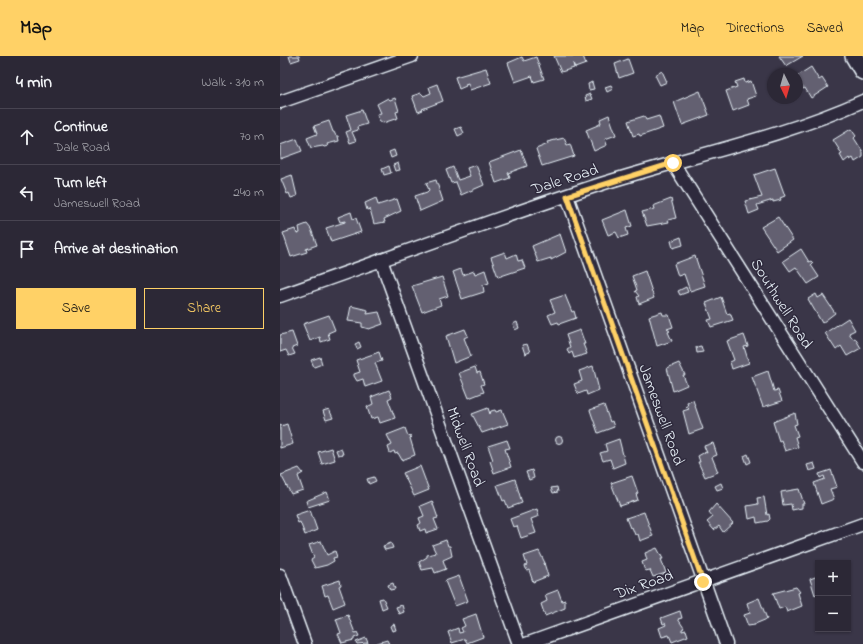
<!DOCTYPE html>
<meta charset="utf-8">
<style>
:root{--surface:#2c2836;--page:#34303e;--text:#f1f3f6;--muted:#a6a6ad;--line:#484451;--accent:#ffd166}
body{margin:0;font-family:"Indie Flower",sans-serif;background:var(--page);color:var(--text)}
.controls{position:absolute;right:12px;bottom:12px;display:grid;overflow:hidden;border-radius:0px;box-shadow:0 1px 3px #0004}
.controls button{width:36px;height:36px;display:grid;place-items:center;padding:0;border:0;border-bottom:1px solid var(--line);background:var(--surface);color:var(--text);font:20px sans-serif}
.compass{position:absolute;left:487px;top:12px;width:36px;height:36px;border-radius:50%;background:var(--surface);box-shadow:0 1px 3px #0004;rotate:175deg}
.stop{position:absolute;width:12px;height:12px;margin:-9px;border:3px solid #ffd166;border-radius:50%;background:#fff}
.stop.end{background:#ffd166;border-color:#fff;box-shadow:0 1px 4px #0008}
.list{margin:0;padding:0;list-style:none}
h2{display:flex;justify-content:space-between;align-items:center;height:52px;margin:0;padding:0 16px;font-size:17px}
h2 small{font-size:13px;font-weight:400;color:var(--muted)}
.list li{display:grid;grid-template-columns:26px 1fr auto;gap:12px;align-items:center;box-sizing:border-box;height:56px;padding:0 16px;border-top:1px solid var(--line)}
.list b{display:block;font-size:15px;white-space:nowrap}
.list p{margin:0;font-size:13px;white-space:nowrap;color:var(--muted)}
.list em{font-size:13px;font-style:normal;color:var(--muted)}
.actions{display:flex;gap:8px;padding:12px 16px}
.actions a{flex:1;padding:9px 0;border:1px solid var(--accent);border-radius:0px;text-align:center;font-size:14px;color:var(--accent)}
.actions .main{background:var(--accent);color:#111}
.icon{flex:none;width:22px;height:22px;fill:none;stroke:currentColor;stroke-width:2;stroke-linecap:round;stroke-linejoin:round}
.map{position:relative;flex:none;width:583px;height:588px;overflow:hidden}
header{display:flex;align-items:center;gap:24px;box-sizing:border-box;height:56px;padding:0 20px;background:var(--accent);color:#111}
header strong{font-size:19px}
nav{display:flex;gap:22px;margin-inline-start:auto;font-size:14px}
main{display:flex}
aside{flex:1;background:var(--surface)}
.map>svg:first-child{display:block}
.building{fill:#636171;stroke:#e8f1f8}
.lines{fill:none;stroke-linecap:round;stroke-linejoin:round}
.street-casing{stroke:#e8f1f8;stroke-width:15}
.secondary-casing{stroke:#e8f1f8;stroke-width:20}
.street{stroke:#2f2a3d;stroke-width:12}
.secondary{stroke:#2f2a3d;stroke-width:17}
.route{stroke:#ffd166;stroke-width:5}
.labels{text-anchor:middle;dominant-baseline:central;stroke-width:3;stroke-linejoin:round;paint-order:stroke}
.street-label{font-size:16px;fill:#e8f1f8;stroke:#2f2a3d}
</style>
<header>
<strong>Map</strong>
<nav><a>Map</a><a>Directions</a><a>Saved</a></nav>
</header>
<main>
<aside>
<h2>4 min<small>Walk · 310 m</small></h2>
<ul class="list">
<li><svg class="icon" aria-label="ahead" viewBox="0 0 24 24"><path d="M12 20V5M6 11l6-6 6 6"/></svg><div><b>Continue</b><p>Dale Road</p></div><em>70 m</em></li>
<li><svg class="icon" aria-label="left" viewBox="0 0 24 24"><path d="M17 20v-9H6M10 6l-5 5 5 5"/></svg><div><b>Turn left</b><p>Jameswell Road</p></div><em>240 m</em></li>
<li><svg class="icon" aria-label="arrive" viewBox="0 0 24 24"><path d="M6 21V4h12l-3 4 3 4H6"/></svg><div><b>Arrive at destination</b></div></li>
</ul>
<div class="actions"><a class="main">Save</a><a>Share</a></div>
</aside>
<div class="map">
<svg width="583" height="588" viewBox="0 0 583 588">
<rect width="100%" height="100%" fill="#3a3648"/>
<filter id="ink" filterUnits="userSpaceOnUse"><feTurbulence type="fractalNoise" baseFrequency=".025" numOctaves="2"/><feDisplacementMap in="SourceGraphic" scale="8" xChannelSelector="R" yChannelSelector="G"/><feConvolveMatrix kernelMatrix="1 2 1 2 8 2 1 2 1" color-interpolation-filters="sRGB"/></filter>
<g filter="url(#ink)">
<g class="building">
<polygon points="9,0 19,0 20,3 11,6"/>
<polygon points="274,0 303,0 306,8 295,12 293,7 294,12 281,16"/>
<polygon points="499,0 523,0 506,10"/>
<polygon points="242,1 244,5 256,1 264,23 254,26 252,20 235,26 228,7"/>
<polygon points="348,3 353,17 339,22 335,8"/>
<polygon points="531,11 539,24 542,22 548,31 531,42 525,32 523,33 517,20"/>
<polygon points="206,12 211,27 190,34 188,27 185,28 186,30 179,33 175,21"/>
<polygon points="382,15 387,26 380,29 375,19"/>
<polygon points="464,23 465,27 471,25 476,40 467,43 469,49 453,55 446,35 457,31 455,26"/>
<polygon points="312,26 314,33 309,34 308,28"/>
<polygon points="157,28 163,45 142,53 143,54 138,56 132,40 141,37 144,40 151,37 149,31"/>
<polygon points="331,29 333,33 327,36 325,31"/>
<polygon points="420,35 429,59 402,69 394,46"/>
<polygon points="310,38 312,43 306,45 305,40"/>
<polygon points="108,42 110,44 115,42 119,55 116,56 118,62 103,67 99,64 97,58 101,57 97,48"/>
<polygon points="82,54 87,68 77,71 78,74 72,76 76,85 70,87 66,76 71,74 66,59"/>
<polygon points="329,59 336,79 325,83 327,89 314,95 306,74 318,69 321,67 320,63"/>
<polygon points="364,60 366,64 379,60 383,72 360,80 359,78 353,80 348,65"/>
<polygon points="49,65 53,76 54,76 56,80 58,80 59,85 47,88 48,90 44,91 43,90 31,92 27,82 37,78 34,70"/>
<polygon points="181,71 184,77 178,80 175,73"/>
<polygon points="571,73 576,80 574,82 583,96 583,101 575,106 573,102 570,104 569,102 564,106 560,99 562,98 553,84"/>
<polygon points="284,82 287,89 290,88 294,100 262,110 256,93 268,88 267,86"/>
<polygon points="17,83 22,95 0,103 0,89"/>
<polygon points="114,94 116,100 111,102 109,96"/>
<polygon points="241,94 247,110 228,117 230,122 216,127 209,106"/>
<polygon points="118,107 120,114 115,115 113,109"/>
<polygon points="196,109 204,129 181,139 176,126 171,127 166,114 173,111 178,124 190,120 187,112"/>
<polygon points="109,110 111,117 104,119 102,113"/>
<polygon points="495,112 505,140 500,142 501,144 493,146 493,144 477,149 479,154 469,158 465,145 482,141 474,119"/>
<polygon points="12,119 17,140 11,142 9,137 7,138 1,123"/>
<polygon points="156,124 163,145 140,155 135,140 147,136 149,134 146,127"/>
<polygon points="96,142 98,149 117,143 121,155 104,163 105,166 94,168 90,153 87,154 85,147"/>
<polygon points="391,143 396,162 388,164 389,166 367,170 362,156 374,153 373,150"/>
<polygon points="347,154 352,170 346,172 348,179 339,182 336,176 328,179 322,164"/>
<polygon points="71,156 73,163 76,162 81,176 51,186 46,172 65,166 65,165 60,166 58,161"/>
<polygon points="498,161 513,184 497,195 481,171"/>
<polygon points="27,168 31,173 37,189 26,193 27,196 11,201 3,177 15,173 17,178 20,177 19,171"/>
<polygon points="280,178 286,196 271,204 271,202 258,206 252,190"/>
<polygon points="401,181 403,189 393,192 391,185"/>
<polygon points="521,193 529,206 531,205 533,207 531,209 539,221 528,228 516,211 510,215 503,205"/>
<polygon points="225,196 227,202 236,198 238,205 242,204 245,212 218,221 211,201"/>
<polygon points="415,200 425,230 410,235 404,218 398,220 394,208"/>
<polygon points="181,213 183,219 194,215 195,218 205,214 209,227 203,229 204,236 182,243 173,216"/>
<polygon points="365,215 374,242 359,248 357,241 359,240 355,235 357,234 352,220"/>
<polygon points="162,221 168,240 159,243 161,249 142,256 132,230"/>
<polygon points="406,231 408,236 400,239 398,235"/>
<polygon points="536,238 538,242 543,239 555,257 542,267 528,243"/>
<polygon points="285,239 292,256 294,255 296,262 279,268 278,266 272,268 268,259 275,256 270,244"/>
<polygon points="441,241 447,258 450,257 453,264 431,271 428,264 432,263 426,247"/>
<polygon points="71,250 88,254 87,258 99,256 103,268 89,273 82,271 82,267 68,265"/>
<polygon points="382,256 383,259 389,259 393,271 387,273 390,275 388,276 392,285 377,290 369,260"/>
<polygon points="49,259 55,274 48,277 50,283 41,286 40,281 30,285 23,268"/>
<polygon points="568,262 575,274 569,277 573,283 575,282 581,292 567,300 561,290 556,294 545,277"/>
<polygon points="237,266 239,272 235,274 233,268"/>
<polygon points="185,273 188,280 184,282 191,300 174,307 166,280"/>
<polygon points="300,274 305,288 303,288 307,298 294,302 292,296 289,298 287,293 290,291 286,279"/>
<polygon points="12,276 17,290 12,292 15,298 9,300 6,294 0,296 0,279"/>
<polygon points="464,279 468,290 464,291 469,307 452,313 450,306 454,304 447,285"/>
<polygon points="79,286 81,291 77,293 75,288"/>
<polygon points="247,288 250,296 245,298 242,289"/>
<polygon points="421,290 423,296 417,297 416,291"/>
<polygon points="99,296 102,305 95,307 102,325 85,331 83,323 77,325 74,320 74,318 80,316 76,304"/>
<polygon points="40,301 42,308 34,311 31,304"/>
<polygon points="399,307 405,319 403,319 407,329 393,335 387,312"/>
<polygon points="313,310 319,334 307,339 306,335 298,338 294,328 302,325 299,315"/>
<polygon points="195,311 197,317 200,316 204,328 201,329 204,336 189,342 179,317"/>
<polygon points="488,315 494,335 498,334 502,345 483,351 472,321"/>
<polygon points="109,334 112,341 108,343 115,362 100,367 98,361 91,363 87,351 93,348 91,341"/>
<polygon points="413,344 423,373 409,378 403,355 409,353 406,350 408,350 407,347"/>
<polygon points="324,349 330,366 332,365 334,371 318,377 310,354"/>
<polygon points="208,352 210,358 211,355 215,354 216,356 222,354 228,368 202,377 192,358"/>
<polygon points="49,353 53,362 46,364 43,355"/>
<polygon points="515,357 517,368 514,369 518,380 515,381 518,391 505,395 501,384 499,385 493,366"/>
<polygon points="0,368 1,370 7,368 13,388 0,392"/>
<polygon points="125,372 128,380 131,379 131,381 130,382 135,399 122,404 118,397 115,398 114,395 110,397 108,391 112,389 107,379"/>
<circle cx="279" cy="384" r="3.5"/>
<polygon points="339,383 345,407 333,412 330,403 323,405 320,397 327,395 325,388"/>
<polygon points="227,384 230,392 225,393 231,411 214,417 210,405 213,404 208,390"/>
<polygon points="433,387 437,399 432,401 438,416 425,421 418,406 420,406 418,400 425,396 427,397 424,390"/>
<polygon points="51,392 55,404 42,408 38,396"/>
<polygon points="61,392 63,398 58,399 56,394"/>
<polygon points="468,398 471,406 467,408 464,400"/>
<polygon points="534,407 536,413 529,415 527,409"/>
<polygon points="140,410 149,434 134,440 123,417"/>
<polygon points="19,412 23,417 18,420 23,434 11,438 1,419"/>
<polygon points="252,414 254,422 249,424 246,416"/>
<polygon points="551,414 557,431 550,433 554,443 541,448 534,427 545,423 544,420 540,422 539,418"/>
<polygon points="352,420 358,437 356,438 358,444 340,450 331,427"/>
<polygon points="94,421 96,425 89,428 87,423"/>
<polygon points="235,423 242,447 228,452 225,444 223,445 217,429"/>
<polygon points="441,427 443,432 437,434 435,430"/>
<polygon points="277,431 278,436 273,437 271,432"/>
<polygon points="519,433 524,448 522,448 522,452 512,454 511,448 503,449 501,436"/>
<polygon points="47,436 50,444 28,451 26,445"/>
<polygon points="484,441 487,459 489,458 490,463 488,465 477,467 476,461 469,463 467,450 478,448 477,442"/>
<polygon points="152,445 158,462 154,463 158,473 146,477 145,473 140,475 138,469 141,467 139,462 144,460 140,450"/>
<polygon points="436,448 453,467 443,476 439,470 434,474 427,466 433,461 429,456"/>
<polygon points="257,453 259,460 251,463 256,477 241,482 237,470 233,471 230,463"/>
<polygon points="30,454 37,474 25,479 20,466 18,467 15,459"/>
<polygon points="364,456 373,480 360,485 358,478 355,479 352,471 350,472 346,462"/>
<polygon points="166,484 168,490 170,490 172,500 163,504 166,513 155,517 153,512 142,514 139,506 147,501 147,499 156,497 152,489"/>
<polygon points="41,485 47,499 55,495 57,501 53,502 54,505 47,509 35,512 31,504 34,502 29,489"/>
<polygon points="111,487 113,492 105,494 103,490"/>
<polygon points="377,492 383,503 381,503 386,517 373,521 370,514 365,515 362,506 367,504 365,497"/>
<polygon points="259,495 265,507 264,507 268,520 253,526 249,514 247,515 245,510 247,509 244,500"/>
<polygon points="179,520 188,545 175,550 165,525"/>
<polygon points="538,520 538,537 535,539 530,523"/>
<polygon points="60,524 61,529 59,530 65,547 53,552 48,539 45,540 42,530"/>
<polygon points="113,527 115,533 110,534 108,529"/>
<polygon points="516,531 520,536 518,537 522,550 507,556 505,551 499,553 493,537"/>
<polygon points="278,534 282,545 285,544 285,552 265,560 261,548 267,545 265,539"/>
<polygon points="103,542 107,551 102,553 99,543"/>
<polygon points="479,542 487,563 475,568 475,569 468,570 464,559 470,557 467,547"/>
<polygon points="122,549 124,556 119,558 116,551"/>
<polygon points="400,555 402,562 398,563 404,572 402,573 402,575 406,574 408,580 392,586 389,579 382,581 379,572 386,569 385,567 383,568 381,562"/>
<polygon points="196,558 203,581 187,587 185,583 172,587 168,576 178,572 179,577 183,576 181,572 185,570 182,563"/>
<polygon points="68,559 75,577 77,576 79,580 74,582 74,584 62,587 58,578 61,577 56,563"/>
<polygon points="114,568 116,574 112,575 110,570"/>
<polygon points="86,582 88,587 77,588 76,586"/>
<polygon points="107,584 109,588 97,588 97,587"/>
</g>
<g class="lines">
<defs>
<g id="street">
<polyline points="0,46 132,0"/>
<polyline points="393,107 583,406"/>
<polyline points="287,140 446,588"/>
<polyline points="101,204 239,588"/>
<path d="M0,240C106,203 211,164 318,129C406,101 498,83 583,45"/>
<polyline points="0,519 25,588"/>
<polyline points="246,588 583,468"/>
</g>
<polyline id="secondary" points="574,0 583,15"/>
</defs>
<use href="#street" class="street-casing"/>
<use href="#secondary" class="secondary-casing"/>
<use href="#street" class="street"/>
<use href="#secondary" class="secondary"/>
</g>
</g>
<g class="lines" filter="url(#ink)">
<polyline class="route" points="393,107 287,140 423,526"/>
</g>
<g class="labels">
<g class="street-label">
<text transform="translate(285 124) rotate(-18)">Dale Road</text>
<text transform="translate(501 248) rotate(58)">Southwell Road</text>
<text transform="translate(381 359) rotate(70)">Jameswell Road</text>
<text transform="translate(185 391) rotate(70)">Midwell Road</text>
<text transform="translate(364 529) rotate(-19)">Dix Road</text>
</g>
</g>
</svg>
<div class="controls">
<button>+</button>
<button>−</button>
</div>
<svg class="compass" viewBox="-18 -18 36 36"><path d="M0-13l5 13h-10z" fill="#e53935"/><path d="M0 13l5-13h-10z" fill="#a6a6ad"/></svg>
<div class="stop" style="left:393px;top:107px"></div>
<div class="stop end" style="left:423px;top:526px"></div>
</div>
</main>
